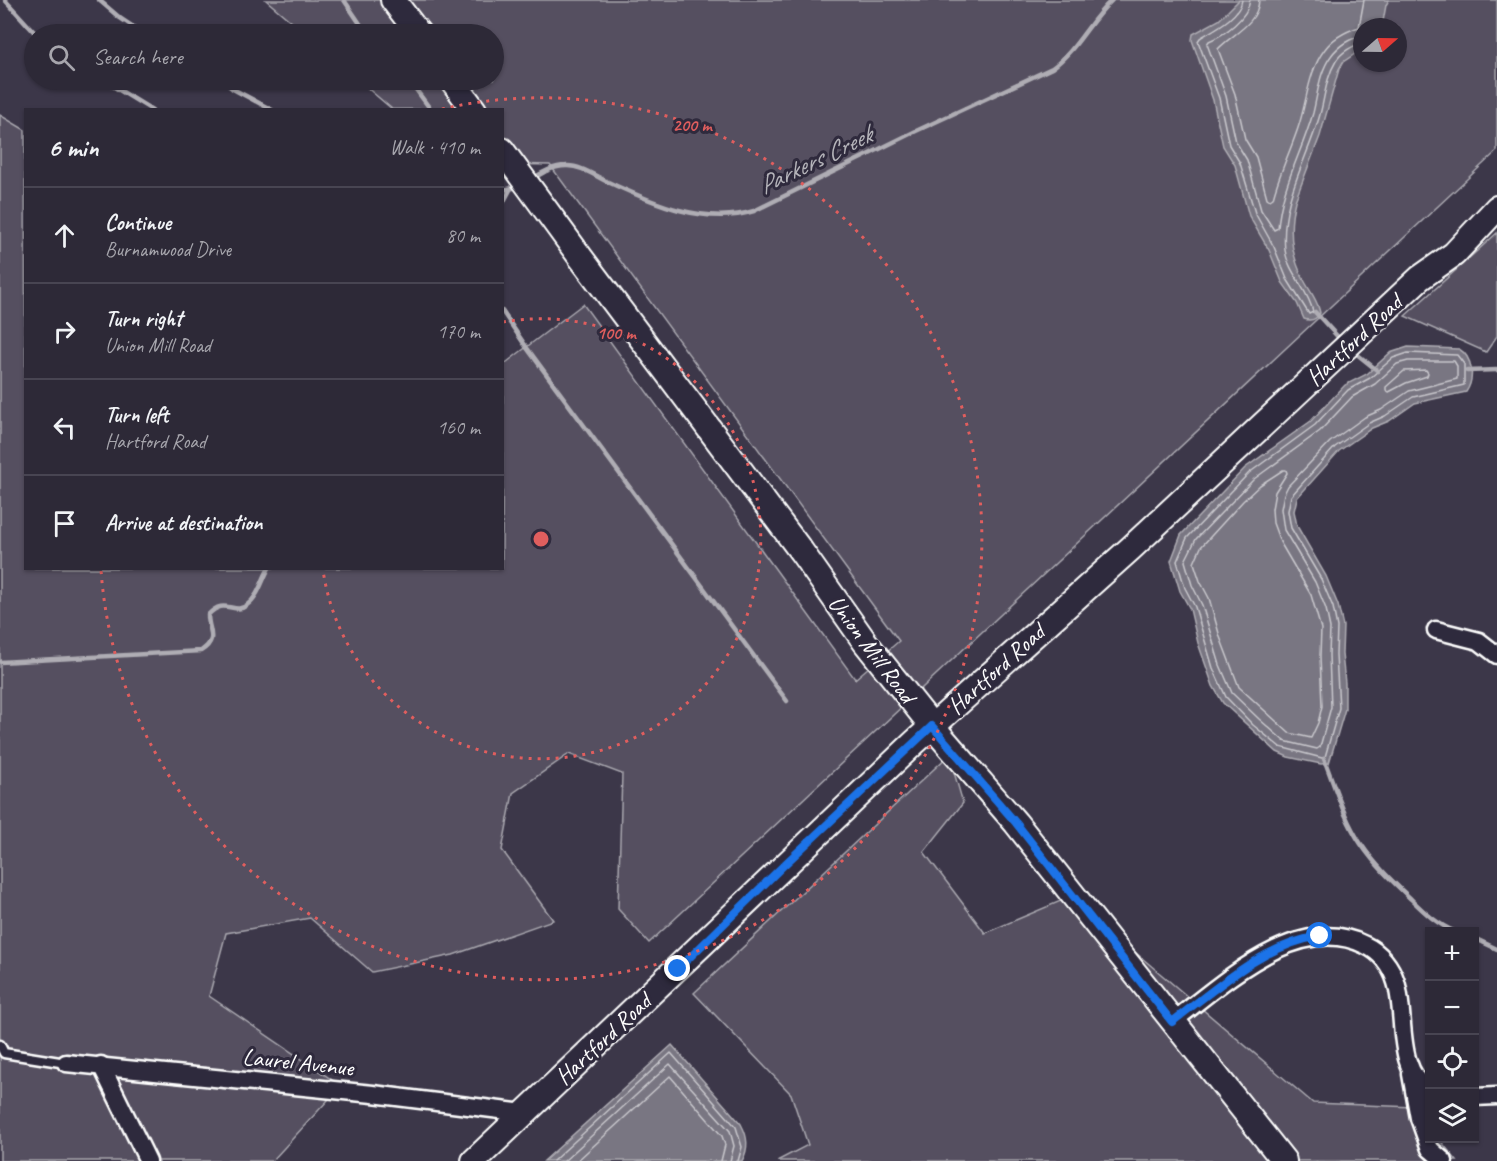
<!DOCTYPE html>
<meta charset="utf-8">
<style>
:root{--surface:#2d2937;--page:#393542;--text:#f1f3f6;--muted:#a7a6ad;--line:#484552}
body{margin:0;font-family:Caveat,sans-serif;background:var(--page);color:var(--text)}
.controls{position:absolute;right:18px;bottom:18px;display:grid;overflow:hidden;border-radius:0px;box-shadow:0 2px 4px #0004}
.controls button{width:54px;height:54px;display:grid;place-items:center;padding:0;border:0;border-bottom:2px solid var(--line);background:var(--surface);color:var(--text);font:30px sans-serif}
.compass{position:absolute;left:1353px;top:18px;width:54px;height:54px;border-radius:50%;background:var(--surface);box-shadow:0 2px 4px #0004;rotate:70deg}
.stop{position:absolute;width:18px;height:18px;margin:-14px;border:4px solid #1a73e8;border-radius:50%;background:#fff}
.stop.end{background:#1a73e8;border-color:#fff;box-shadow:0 2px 6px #0008}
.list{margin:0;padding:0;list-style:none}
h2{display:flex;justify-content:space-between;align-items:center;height:78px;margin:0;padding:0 24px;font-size:26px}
h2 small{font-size:20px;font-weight:400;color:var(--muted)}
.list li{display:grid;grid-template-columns:39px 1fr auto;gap:18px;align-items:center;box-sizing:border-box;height:96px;padding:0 24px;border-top:2px solid var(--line)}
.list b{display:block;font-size:22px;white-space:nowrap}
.list p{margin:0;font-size:20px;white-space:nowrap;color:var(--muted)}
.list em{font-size:20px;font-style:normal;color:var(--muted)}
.icon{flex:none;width:33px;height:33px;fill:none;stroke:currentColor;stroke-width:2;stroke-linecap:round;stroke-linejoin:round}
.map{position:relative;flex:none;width:1497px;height:1161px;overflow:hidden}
.search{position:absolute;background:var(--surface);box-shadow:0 2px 4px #0004;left:24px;top:24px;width:480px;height:66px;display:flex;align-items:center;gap:15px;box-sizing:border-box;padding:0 21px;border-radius:33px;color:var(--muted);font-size:22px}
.panel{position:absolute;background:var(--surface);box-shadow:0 2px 4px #0004;left:24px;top:108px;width:480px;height:462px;border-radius:0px}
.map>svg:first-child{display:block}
.green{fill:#555060;stroke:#aaa8b0;stroke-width:1.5;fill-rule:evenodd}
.water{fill:#797682;stroke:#afadb4;stroke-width:1.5}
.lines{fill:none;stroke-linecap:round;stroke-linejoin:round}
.shore{stroke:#c9c8cd;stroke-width:1.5}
.stream{stroke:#afadb4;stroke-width:4.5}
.lane-casing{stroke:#fff;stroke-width:13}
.street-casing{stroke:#fff;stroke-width:21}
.secondary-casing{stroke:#fff;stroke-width:28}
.lane{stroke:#2f2a3d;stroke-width:8}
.street{stroke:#2f2a3d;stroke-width:16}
.secondary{stroke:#2f2a3d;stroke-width:24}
.route{stroke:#1a73e8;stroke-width:8}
.ring{fill:none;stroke:#e05e5e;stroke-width:3;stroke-dasharray:3 6}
.labels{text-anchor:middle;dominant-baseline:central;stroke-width:6;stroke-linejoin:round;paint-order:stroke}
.street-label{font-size:24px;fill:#fff;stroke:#2f2a3d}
.water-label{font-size:26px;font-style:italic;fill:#b5b4ba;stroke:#2f2a3d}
.centre{fill:#e05e5e;stroke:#2f2a3d;stroke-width:3}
.ring-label{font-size:18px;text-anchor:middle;font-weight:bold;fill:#e05e5e;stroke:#2f2a3d;stroke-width:6;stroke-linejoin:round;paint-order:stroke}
</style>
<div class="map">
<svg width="1497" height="1161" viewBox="0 0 1497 1161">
<rect width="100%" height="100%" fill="#3c3749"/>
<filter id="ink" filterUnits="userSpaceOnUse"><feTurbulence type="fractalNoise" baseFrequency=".0167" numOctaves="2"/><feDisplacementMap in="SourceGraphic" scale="12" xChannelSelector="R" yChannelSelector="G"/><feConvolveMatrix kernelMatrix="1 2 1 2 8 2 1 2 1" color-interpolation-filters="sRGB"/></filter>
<g filter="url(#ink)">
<g class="green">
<path d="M266,0H1497V151L649,943L618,909L622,774L569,754L513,793L502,850L553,920L453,955L372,972L310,918L226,933L209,996L341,1086L272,1161H0V115L25,130L26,568H502L503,365L583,304L855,679L899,641L550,165L503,164L502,110L392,109L358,80H494V34H306ZM1362,27H1398V63H1362Z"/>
<polygon points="1497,233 1497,336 1486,352 1405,316"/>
<polygon points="949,755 963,803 924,852 985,933 1070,897 1313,1103 1414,1107 1430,1138 1439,1139 1457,1161 777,1161 808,1145 791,1094 694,993"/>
</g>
<g class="water">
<path d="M1239,0H1389L1386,5L1382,27H1362V49L1343,62L1339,69L1320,136L1295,201C1288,229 1290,254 1304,280C1309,290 1316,298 1319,309L1320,313C1316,320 1310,321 1304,319L1297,303L1282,282L1269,250L1249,216L1235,165L1223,146L1213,100L1192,40L1193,34L1219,20Z"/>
<path d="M1408,347L1459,349C1473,357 1475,379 1466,392L1415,403L1389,421L1372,428L1339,451L1297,498L1294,511L1297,526L1326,576L1338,605L1343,626L1342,654L1345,683V709L1329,763L1321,764L1288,757L1277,752L1223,703L1213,686L1198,643L1190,609L1180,591L1171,561L1181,535L1245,468L1311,421L1345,385L1367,374L1390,353Z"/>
<path d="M672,1045L741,1124C748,1137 749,1148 742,1161H544Z"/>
</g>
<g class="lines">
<g class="shore">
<path d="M1242,0C1240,17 1213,30 1200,38L1198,41L1219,98L1229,145L1240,163L1255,213L1274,247L1287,279L1309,314L1313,312C1309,290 1288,273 1285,250C1280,202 1306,162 1319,118C1325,99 1325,79 1336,61C1341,53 1352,45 1362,44"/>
<path d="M1250,0C1248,18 1224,35 1209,41L1207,44L1226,96L1236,142L1247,160L1261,210L1274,230L1278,228C1281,187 1302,152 1313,113C1318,93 1319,72 1331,56C1338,46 1351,37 1362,37"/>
<path d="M1259,0C1258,24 1232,34 1218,49L1235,94L1245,139L1256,157L1267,198L1270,200L1273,198C1279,174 1290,152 1298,128C1307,102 1308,71 1325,49C1333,38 1347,31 1359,27L1364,0"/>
<polygon points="1408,353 1457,355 1464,364 1464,385 1413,397 1385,416 1369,423 1335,447 1291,496 1288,511 1291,528 1321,579 1333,607 1337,627 1336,655 1339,708 1325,757 1322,758 1280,747 1253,725 1226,697 1213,668 1195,607 1185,588 1177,561 1187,538 1249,473 1315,425 1348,390 1370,378 1393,358"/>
<polygon points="1408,361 1454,361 1457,366 1457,379 1409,391 1381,410 1365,417 1330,442 1288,486 1284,494 1281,509 1284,530 1315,582 1326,609 1330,628 1329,655 1331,707 1320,747 1317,749 1284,741 1259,719 1232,693 1220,665 1202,605 1192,585 1185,561 1196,539 1254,479 1320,431 1352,397 1375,384 1397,364"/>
<polygon points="1426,370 1428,373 1427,376 1406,383 1389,392 1386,390 1386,387 1404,371"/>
<polygon points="1283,470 1286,470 1287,473 1275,492 1272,509 1273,523 1280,542 1311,595 1321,629 1320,656 1322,706 1318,723 1311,738 1289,733 1239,687 1220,637 1209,598 1200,581 1194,563 1201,547 1243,501 1260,485"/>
<polyline points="553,1161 671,1053 736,1127 742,1147 738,1161"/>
<polyline points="564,1161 670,1064 730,1131 734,1146 730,1161"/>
<polyline points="577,1161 670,1076 722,1136 725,1145 721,1161"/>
</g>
<g class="stream">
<polyline points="5,0 36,34"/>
<polyline points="99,0 120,18 144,34"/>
<polyline points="344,0 367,34"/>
<polyline points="103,80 152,110"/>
<polyline points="222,80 233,89 272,110"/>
<polyline points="409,80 431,110"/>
<path d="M532,179C542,173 553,166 566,166C580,165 595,176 608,182C653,203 704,226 754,211L916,131L1052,68C1077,50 1089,21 1112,0"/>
<polyline points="502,190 519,187"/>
<polyline points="502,205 510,190"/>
<polyline points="502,311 527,348 787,701"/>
<polyline points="1315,312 1338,337"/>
<polyline points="1358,355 1378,371"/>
<polyline points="1467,371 1497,370"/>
<path d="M0,662L201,651C219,639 208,631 208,615C225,596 234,616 247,605C259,596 262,580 269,568"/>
<path d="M1324,759C1335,787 1344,819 1361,844C1375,865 1393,882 1411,899C1424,912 1438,925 1456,932"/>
<polyline points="1474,938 1497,949"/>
</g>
<defs>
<polyline id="lane" points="0,1045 4,1053 66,1063"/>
<g id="street">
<polyline points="1436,630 1479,641 1497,655"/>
<path d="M1172,1022C1221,985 1298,911 1365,945C1380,952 1391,966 1396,982C1407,1017 1394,1068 1430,1092"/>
<polyline points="66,1063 373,1094 524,1113"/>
<polyline points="101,1065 148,1161"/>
<polyline points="1411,1074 1419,1118 1430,1149 1444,1161"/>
<polyline points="1474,1097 1497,1096"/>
</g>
<g id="secondary">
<polyline points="393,0 419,34"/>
<polyline points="452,80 474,110"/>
<polyline points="502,150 581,258 801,551 865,642 932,726 1016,823 1284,1161"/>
<polyline points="474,1161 915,742 1130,549 1420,278 1454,254 1497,208"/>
</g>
</defs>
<use href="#lane" class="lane-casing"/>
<use href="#street" class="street-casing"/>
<use href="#secondary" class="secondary-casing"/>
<use href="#lane" class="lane"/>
<use href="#street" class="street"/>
<use href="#secondary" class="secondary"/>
</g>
</g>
<g class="lines" filter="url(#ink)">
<path class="route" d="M678,969L785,864L932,726L1016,823L1172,1022C1217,988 1262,945 1320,936"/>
</g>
<g class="ring">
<path d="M503 322A220 220 0 1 1 323 570"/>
<path d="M442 109A441 441 0 1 1 101 570"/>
</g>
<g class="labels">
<g class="street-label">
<text transform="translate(1354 340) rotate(-43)">Hartford Road</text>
<text transform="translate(872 649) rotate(53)">Union Mill Road</text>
<text transform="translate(996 669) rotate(-42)">Hartford Road</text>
<text transform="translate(603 1039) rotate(-43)">Hartford Road</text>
<text transform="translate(298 1062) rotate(6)">Laurel Avenue</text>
</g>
<g class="water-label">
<text transform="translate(815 160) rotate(-26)">Parkers Creek</text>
</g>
</g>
<circle cx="541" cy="539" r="9" class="centre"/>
<g class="ring-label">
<text x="692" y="131">200 m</text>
<text x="616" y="339">100 m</text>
</g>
</svg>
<div class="controls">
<button>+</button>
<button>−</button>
<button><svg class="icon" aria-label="locate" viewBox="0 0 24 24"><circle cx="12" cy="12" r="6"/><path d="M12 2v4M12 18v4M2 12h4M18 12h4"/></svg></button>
<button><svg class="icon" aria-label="layers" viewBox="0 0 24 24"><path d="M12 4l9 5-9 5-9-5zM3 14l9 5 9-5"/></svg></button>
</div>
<svg class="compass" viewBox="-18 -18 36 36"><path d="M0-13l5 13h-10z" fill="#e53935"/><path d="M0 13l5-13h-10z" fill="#a7a6ad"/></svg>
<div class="stop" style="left:1320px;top:936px"></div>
<div class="stop end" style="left:678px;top:969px"></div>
<div class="search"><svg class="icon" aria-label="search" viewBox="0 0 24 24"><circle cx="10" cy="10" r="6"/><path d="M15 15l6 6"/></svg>Search here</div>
<section class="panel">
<h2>6 min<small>Walk · 410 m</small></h2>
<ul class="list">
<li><svg class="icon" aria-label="ahead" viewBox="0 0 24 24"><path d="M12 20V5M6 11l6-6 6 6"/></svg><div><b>Continue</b><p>Burnamwood Drive</p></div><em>80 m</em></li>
<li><svg class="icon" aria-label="right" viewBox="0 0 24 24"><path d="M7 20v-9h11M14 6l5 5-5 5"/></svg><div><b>Turn right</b><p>Union Mill Road</p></div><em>170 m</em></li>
<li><svg class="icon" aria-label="left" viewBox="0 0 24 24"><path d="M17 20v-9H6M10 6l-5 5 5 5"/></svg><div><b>Turn left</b><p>Hartford Road</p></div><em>160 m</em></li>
<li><svg class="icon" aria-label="arrive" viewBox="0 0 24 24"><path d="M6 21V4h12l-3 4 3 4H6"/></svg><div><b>Arrive at destination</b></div></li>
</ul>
</section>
</div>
